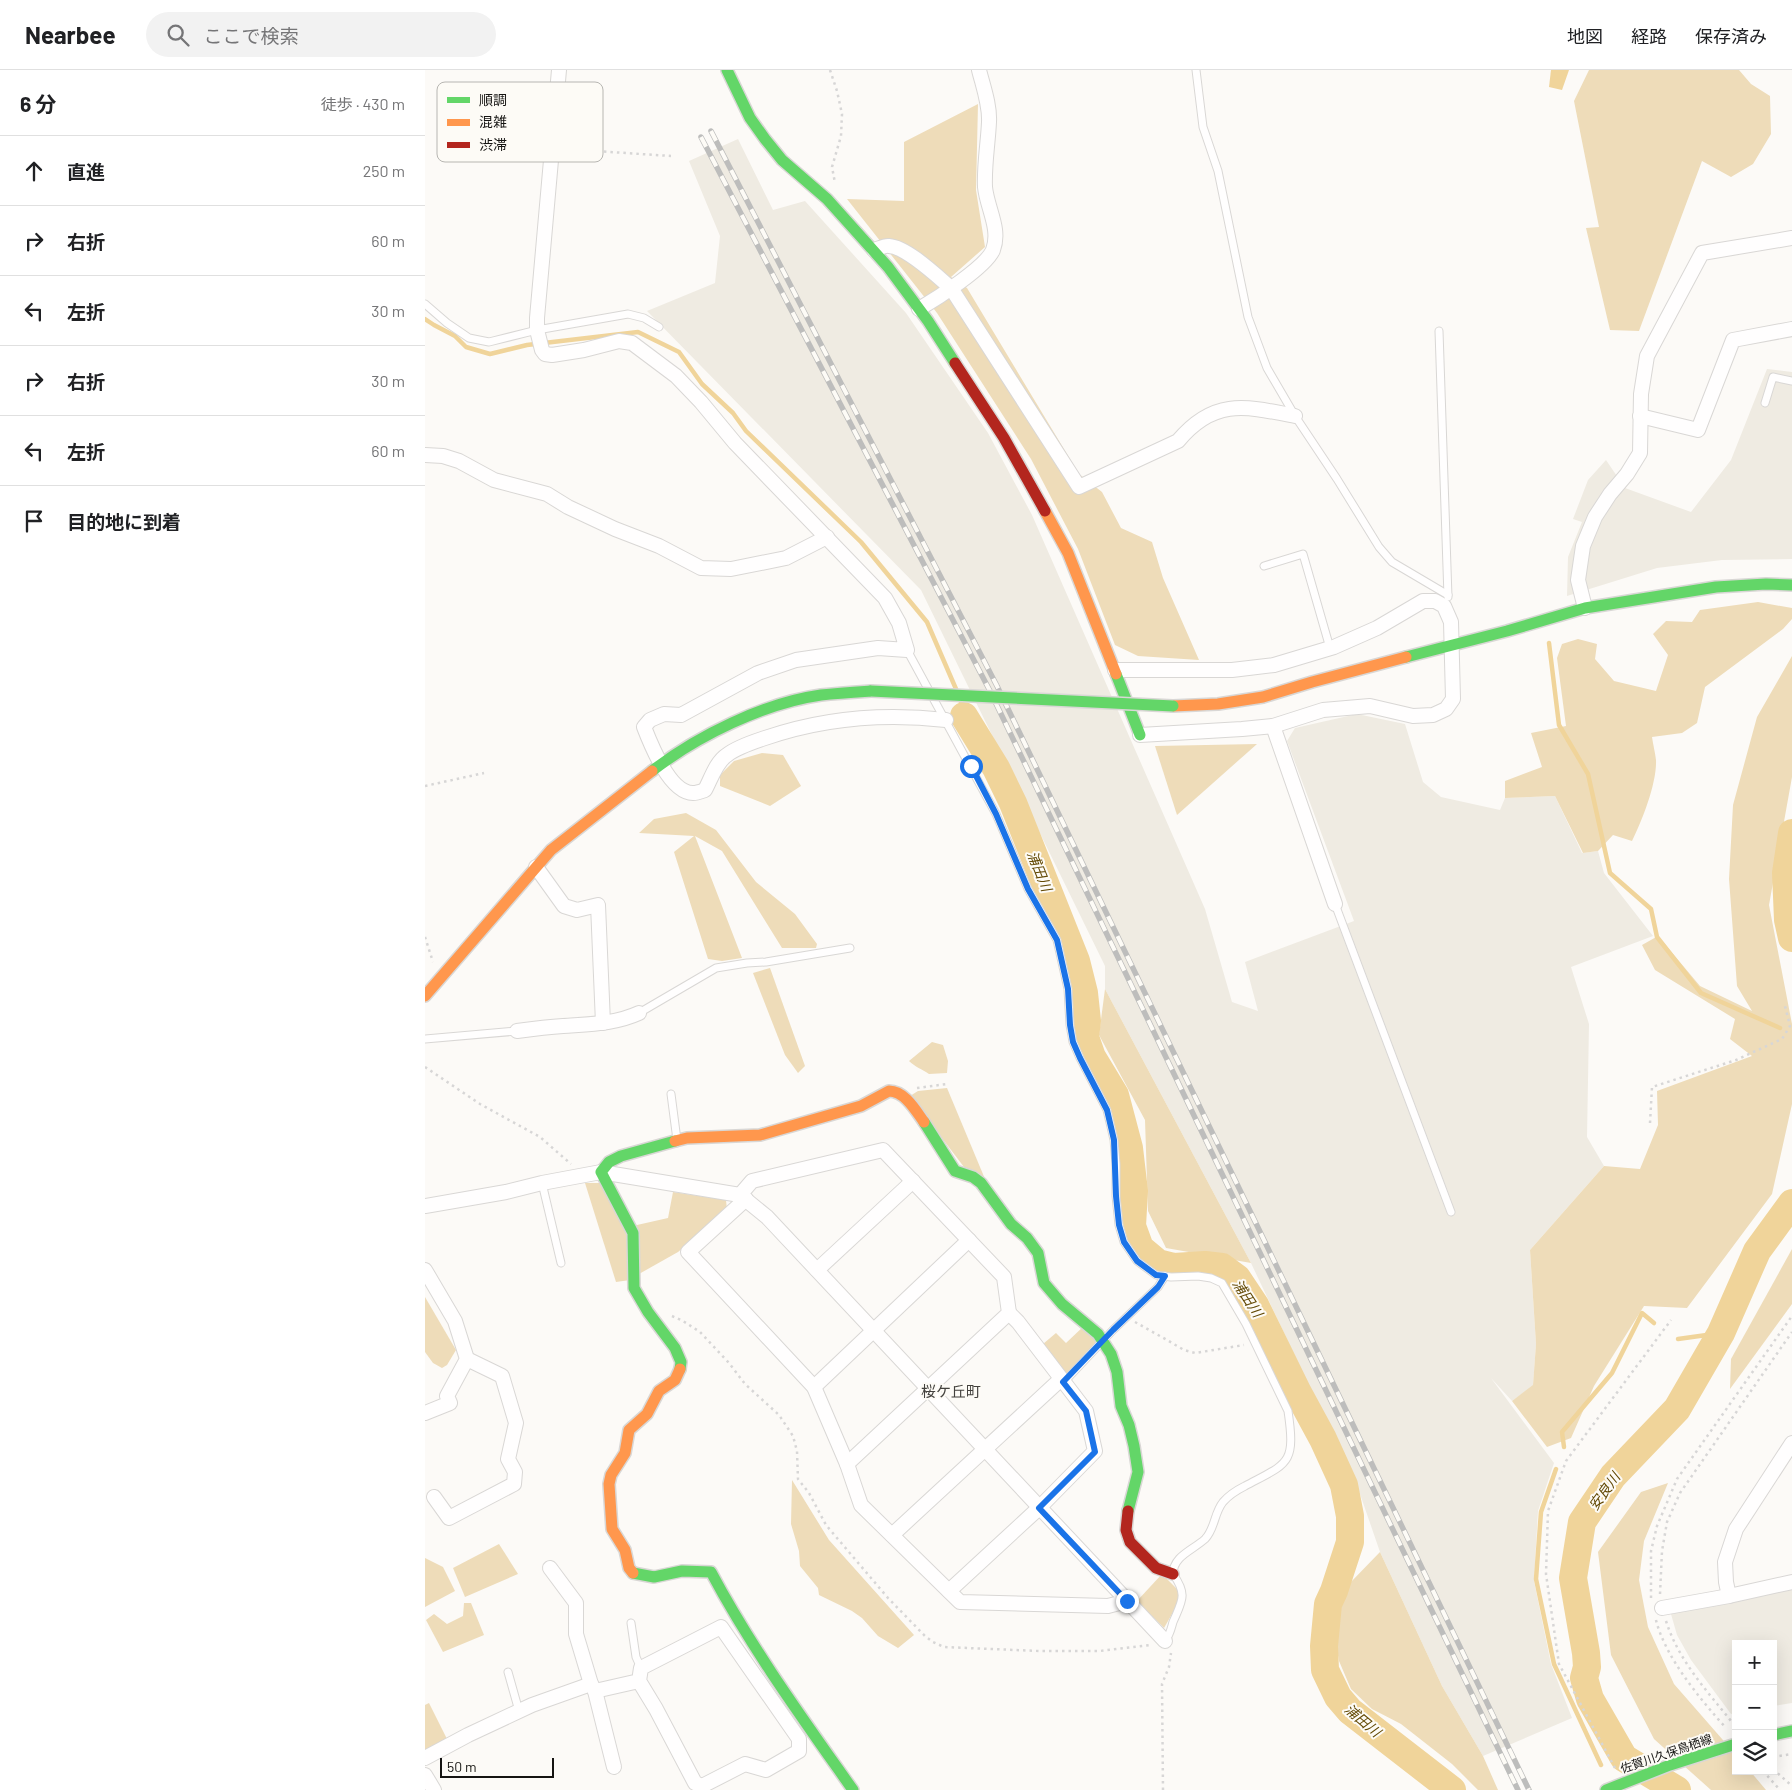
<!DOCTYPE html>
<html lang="ja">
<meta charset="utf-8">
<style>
:root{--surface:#fff;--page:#f2f2f2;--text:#202124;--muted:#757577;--line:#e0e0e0}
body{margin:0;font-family:Barlow,"Noto Sans JP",sans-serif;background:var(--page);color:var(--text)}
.controls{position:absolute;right:15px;bottom:15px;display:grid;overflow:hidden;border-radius:0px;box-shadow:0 5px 20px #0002}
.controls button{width:45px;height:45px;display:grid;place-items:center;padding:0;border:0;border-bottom:1px solid var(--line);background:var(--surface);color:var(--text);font:25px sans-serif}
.scale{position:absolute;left:15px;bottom:12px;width:114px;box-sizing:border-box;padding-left:5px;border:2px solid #151412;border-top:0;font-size:14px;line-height:18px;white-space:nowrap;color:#151412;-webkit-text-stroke:4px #fdfbf6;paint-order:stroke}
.stop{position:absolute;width:15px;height:15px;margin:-11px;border:4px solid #1a73e8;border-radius:50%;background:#fff}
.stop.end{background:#1a73e8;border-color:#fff;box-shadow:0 1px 5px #0008}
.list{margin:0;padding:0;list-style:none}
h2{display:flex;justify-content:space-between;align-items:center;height:65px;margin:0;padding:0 20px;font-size:21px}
h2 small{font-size:16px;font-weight:400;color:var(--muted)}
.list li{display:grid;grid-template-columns:32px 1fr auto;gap:15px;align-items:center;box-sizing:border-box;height:70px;padding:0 20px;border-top:1px solid var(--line)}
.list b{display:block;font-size:19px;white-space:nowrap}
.list em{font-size:16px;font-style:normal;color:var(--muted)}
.icon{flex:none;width:28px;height:28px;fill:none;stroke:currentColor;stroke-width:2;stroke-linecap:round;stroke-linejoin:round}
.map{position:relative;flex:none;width:1367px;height:1720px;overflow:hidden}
header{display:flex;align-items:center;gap:30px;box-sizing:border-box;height:70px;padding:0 25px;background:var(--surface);border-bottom:1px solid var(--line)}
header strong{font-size:24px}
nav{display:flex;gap:28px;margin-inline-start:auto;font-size:18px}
.search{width:350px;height:45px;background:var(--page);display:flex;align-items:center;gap:12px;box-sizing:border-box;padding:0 18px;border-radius:28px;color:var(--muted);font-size:19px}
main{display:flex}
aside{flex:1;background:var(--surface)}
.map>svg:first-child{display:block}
.built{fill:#efebe2}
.green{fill:#eedcb9}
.water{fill:#f0d49a}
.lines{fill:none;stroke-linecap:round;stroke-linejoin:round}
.stream{stroke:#f0d49a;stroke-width:4.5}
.river{stroke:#f0d49a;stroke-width:28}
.lane-casing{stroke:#d9d7d5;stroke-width:9}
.street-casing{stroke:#d9d7d5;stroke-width:16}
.fast-casing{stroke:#d9d7d5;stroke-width:14}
.slow-casing{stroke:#d9d7d5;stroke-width:14}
.jam-casing{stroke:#d9d7d5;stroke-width:14}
.path{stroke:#d7d6d6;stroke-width:2.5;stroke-dasharray:2.5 4;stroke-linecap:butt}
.lane{stroke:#fffefe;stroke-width:7}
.street{stroke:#fffefe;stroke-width:14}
.fast{stroke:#63d668;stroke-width:11}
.slow{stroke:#ff974d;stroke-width:11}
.jam{stroke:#b3261e;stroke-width:11}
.rail-casing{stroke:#bdbdbc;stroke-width:5.5}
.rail{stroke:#fdfbf6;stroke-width:4;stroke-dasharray:11;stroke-linecap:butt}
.fast-bridge-casing{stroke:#d9d7d5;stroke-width:14;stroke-linecap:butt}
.fast-bridge{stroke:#63d668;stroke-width:11}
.route{stroke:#1a73e8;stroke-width:6}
.labels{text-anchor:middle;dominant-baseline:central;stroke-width:4;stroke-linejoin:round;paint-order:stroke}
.street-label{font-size:12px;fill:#151412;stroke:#fdfbf6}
.water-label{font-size:14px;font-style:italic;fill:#624803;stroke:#fdfbf6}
.quarter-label{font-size:15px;fill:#43413d;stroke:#fdfbf6}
.key{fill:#fdfbf6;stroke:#b7b6b2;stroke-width:1}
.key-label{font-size:14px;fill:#151412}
</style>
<header>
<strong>Nearbee</strong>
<div class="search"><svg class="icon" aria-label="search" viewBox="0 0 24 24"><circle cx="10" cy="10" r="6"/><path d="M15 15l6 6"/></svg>ここで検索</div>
<nav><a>地図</a><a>経路</a><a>保存済み</a></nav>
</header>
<main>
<aside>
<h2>6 分<small>徒歩 · 430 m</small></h2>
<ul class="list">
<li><svg class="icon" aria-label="ahead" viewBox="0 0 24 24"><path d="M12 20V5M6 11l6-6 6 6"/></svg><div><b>直進</b></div><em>250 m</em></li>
<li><svg class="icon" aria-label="right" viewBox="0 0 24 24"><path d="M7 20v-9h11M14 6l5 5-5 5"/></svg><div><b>右折</b></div><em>60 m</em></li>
<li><svg class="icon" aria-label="left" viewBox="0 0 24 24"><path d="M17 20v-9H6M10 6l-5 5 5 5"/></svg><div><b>左折</b></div><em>30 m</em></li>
<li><svg class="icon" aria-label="right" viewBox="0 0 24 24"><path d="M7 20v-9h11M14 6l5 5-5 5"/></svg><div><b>右折</b></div><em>30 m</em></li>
<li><svg class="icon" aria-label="left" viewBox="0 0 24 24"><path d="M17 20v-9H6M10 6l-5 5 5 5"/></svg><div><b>左折</b></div><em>60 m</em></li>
<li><svg class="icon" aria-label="arrive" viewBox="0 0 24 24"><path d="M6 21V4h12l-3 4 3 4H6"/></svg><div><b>目的地に到着</b></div></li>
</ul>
</aside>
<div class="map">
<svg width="1367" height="1720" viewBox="0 0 1367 1720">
<rect width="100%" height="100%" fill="#fcfaf7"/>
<g class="built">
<polygon points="313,69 348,140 380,131 481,243 563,363 607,445 780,839 807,932 833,941 820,892 929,851 862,671 870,658 932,644 980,654 998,712 1016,727 1075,740 1080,728 1130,726 1157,783 1173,781 1179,803 1228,866 1146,897 1164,954 1162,1067 1179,1096 1105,1180 1111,1274 1108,1316 1087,1331 1066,1308 1129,1393 1113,1441 1109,1511 1126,1594 1147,1648 1058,1686 1017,1616 955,1482 935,1424 826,1193 680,919 680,896 496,520 222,241 290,213 295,166 264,91"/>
<polygon points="1342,299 1367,302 1367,489 1297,490 1232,498 1142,526 1143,487 1157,452 1148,449 1163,410 1181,390 1200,418 1266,442 1306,390"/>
<polygon points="1367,1518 1367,1633 1348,1636 1348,1574 1311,1574 1311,1643 1306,1644 1266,1590 1252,1565 1246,1544"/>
</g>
<g class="green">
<polygon points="1164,0 1314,0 1326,14 1345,26 1346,64 1328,94 1306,107 1277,91 1214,261 1185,260 1161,158 1174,157 1149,31"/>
<polygon points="553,34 551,120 560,177 526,207 542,218 654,404 677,422 696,458 727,472 738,508 774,590 713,586 690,575 653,479 606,389 512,243 422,129 479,131 479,72"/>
<path d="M1333,532L1367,538V549L1358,559L1280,617L1272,653L1257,663L1227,667C1228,674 1230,682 1231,690C1232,713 1217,751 1207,771L1188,765L1173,781L1158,783L1130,726L1080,728V711L1117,697L1106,663L1141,656L1132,588L1137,574L1153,569L1172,574L1170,589L1189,611L1231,621L1243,585L1228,564L1241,551L1267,552L1275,540Z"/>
<polygon points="1367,586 1367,707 1344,835 1367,954 1367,1034 1347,1124 1262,1238 1219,1236 1169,1316 1146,1368 1122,1377 1087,1331 1108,1315 1111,1274 1105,1180 1179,1096 1215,1099 1233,1055 1232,1021 1327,986 1305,969 1310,949 1230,900 1217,875 1233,866 1275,916 1327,941 1312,916 1304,809 1308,735 1332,647"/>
<polygon points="832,674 752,745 730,676"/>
<polygon points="337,683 358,685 376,716 345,736 295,716 295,705 309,691"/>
<polygon points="261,743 291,760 331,812 370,844 392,874 391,878 357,878 297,781 270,766 317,888 297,891 283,889 249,782 269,766 214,763 229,749"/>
<polygon points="345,898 380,996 373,1003 360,985 328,903"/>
<polygon points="680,919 826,1193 741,1178 723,1141 720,1050 674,965"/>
<path d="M507,972L518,975L523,991L522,1003L504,1004C497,999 490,997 484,991Z"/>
<polygon points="522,1018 560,1109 542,1101 485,1026 493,1021"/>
<polygon points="160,1113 175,1113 205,1168 205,1210 191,1212"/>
<polygon points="248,1122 301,1130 302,1140 253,1182 214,1204 212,1155 243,1148"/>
<polygon points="1367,1179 1367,1234 1305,1319 1306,1289"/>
<polygon points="0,1227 31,1280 22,1295 17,1298 8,1293 0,1282"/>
<polygon points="660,1255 674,1271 641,1305 618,1274 631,1263 641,1273"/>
<polygon points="367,1410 404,1470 489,1565 473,1578 453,1566 437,1548 427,1541 394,1525 393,1518 375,1496 374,1481 366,1454"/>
<polygon points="1243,1413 1219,1471 1214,1510 1223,1557 1249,1614 1311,1685 1311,1701 1325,1701 1341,1720 1286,1720 1229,1669 1186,1585 1173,1482 1216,1422"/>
<polygon points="74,1474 93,1504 40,1527 28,1498"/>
<polygon points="955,1482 1017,1616 1058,1686 1073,1720 1053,1720 1027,1694 976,1654 947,1639 926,1619 914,1591 910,1568 910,1544 924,1514"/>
<polygon points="0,1488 18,1497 30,1521 0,1537"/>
<polygon points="737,1504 753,1520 755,1530 739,1558 712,1531"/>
<polygon points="39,1533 46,1533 59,1565 18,1582 1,1550 9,1544 22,1554 38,1546"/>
<polygon points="4,1633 23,1671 0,1684 0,1635"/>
</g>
<polygon class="water" points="1126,0 1144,0 1137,20 1124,17"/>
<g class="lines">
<g class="stream">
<polyline points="0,249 9,255 30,266 41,277 65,284 102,275 213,262 254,282 277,314 308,343 321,361 436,472 502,552 531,619"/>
<polyline points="1124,573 1134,655 1163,704 1185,803 1226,839 1232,867 1276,923 1355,958"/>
<polyline points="535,628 539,646"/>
<polyline points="1253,1269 1296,1263"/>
<polyline points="1139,1377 1137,1362 1187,1303 1217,1243 1229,1253"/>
<polyline points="1131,1399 1116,1442 1111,1509 1129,1594 1176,1695"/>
</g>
<g class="river">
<polyline points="539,646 571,698 588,733 651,891 659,923 662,951 660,967 667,987 690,1025 704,1078 709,1121 707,1156 715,1178 733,1193 749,1197 780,1195 797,1197 812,1208 830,1235 872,1321 898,1369 919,1415 925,1446 925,1472 909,1521 903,1534 899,1576 900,1600 913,1627 925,1641 1027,1720"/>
<polyline points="1367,763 1361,803 1363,850 1367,868"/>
<polyline points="1252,1720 1199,1688 1165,1629 1159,1608 1162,1597 1161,1583 1148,1508 1157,1452 1188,1406 1252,1339 1296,1263 1332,1181 1367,1133"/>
</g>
<defs>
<g id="lane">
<polyline points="771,0 778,57 793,101 823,247 842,298 870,346 912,409 954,477 967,492 1023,525"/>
<polyline points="0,234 22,253 44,268 64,272 112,260 203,244 219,248 234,257"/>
<polyline points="1014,261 1023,527"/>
<polyline points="1340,333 1348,307 1367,311"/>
<polyline points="839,496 878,484 905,578"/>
<path d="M482,580L571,744L603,819L632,870L643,919L645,955L648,972L655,988L682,1040L686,1057L689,1070L691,1094V1126L694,1155L699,1172L712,1191L731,1205L746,1207L773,1206L786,1208L797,1213L821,1254L863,1341C871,1395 863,1393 820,1416C812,1420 804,1425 798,1432C789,1443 790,1459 780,1469C768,1480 748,1486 748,1504C763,1525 757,1531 748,1552C746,1559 745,1565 740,1571"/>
<polyline points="910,834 1026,1142"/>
<polyline points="214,943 291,898 322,893 341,892 425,878"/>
<polyline points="0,969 92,961"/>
<polyline points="246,1024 252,1070"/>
<polyline points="117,1113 136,1193"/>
<polyline points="639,1312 688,1260 733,1217 740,1206"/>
<polyline points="206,1553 211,1587 216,1598"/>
<polyline points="83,1602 94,1641"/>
</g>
<g id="street">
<path d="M134,0L112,248V260L117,280L120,284L127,285L159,280L194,271L207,273L251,306L276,332L310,373L460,528L474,553L482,580L453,578L371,590L333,603L256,645L239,644L225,650L219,657C226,675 245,723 268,723C272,723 277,721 280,720C286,709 291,692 302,685C312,677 328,672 340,668C398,648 460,643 521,650"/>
<path d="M449,180C453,179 460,175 464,176C482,177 513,207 526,218L654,417L753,371C789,328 820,336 870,346"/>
<path d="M494,239C511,229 561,197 568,180C576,159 562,138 560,117C559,95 563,74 564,52C565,35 558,16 554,0"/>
<polyline points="1215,346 1273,360 1308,270 1367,259"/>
<polyline points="0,385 18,386 34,391 69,410 122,424 143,437 190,459 234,476 276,498 306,499 361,488 402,467"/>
<polyline points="1160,538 1153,510 1158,476 1170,447 1185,424 1202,404 1215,383 1216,324 1222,286 1277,183 1367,168"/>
<polyline points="690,600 807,600 849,595 909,577 952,558 998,531 1010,531 1019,536 1026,552 1028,629 1021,639 1008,645 988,646 945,636 898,640 848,656 817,659 715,665"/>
<polyline points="848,656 910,834"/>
<polyline points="111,797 139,836 152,840 173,835 178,953"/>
<path d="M92,961C107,959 123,957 138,956C165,954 190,954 214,943"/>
<polyline points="315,1125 327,1111 458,1080 579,1207 584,1243 422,1394"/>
<polyline points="321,1129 263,1182 389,1317 422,1394 436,1435 535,1532 683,1536 702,1531"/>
<polyline points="0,1136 81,1122 117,1113 176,1102 315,1125 342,1147 740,1571"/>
<polyline points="0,1200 30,1251 42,1289 22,1326 25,1333 0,1343"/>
<polyline points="392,1200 488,1111"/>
<polyline points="389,1317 544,1170"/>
<polyline points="9,1427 24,1448 89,1414 90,1402 83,1389 91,1353 77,1306 42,1289"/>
<polyline points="467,1465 636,1309"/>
<polyline points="125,1498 151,1533 151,1564 166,1614"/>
<polyline points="524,1521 614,1438 670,1381 661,1341 593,1252 584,1243"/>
<polyline points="1304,1526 1301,1512 1300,1492 1311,1459 1367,1373"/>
<polyline points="1237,1538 1304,1526 1367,1512"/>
<polyline points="170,1621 189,1697"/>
<polyline points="0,1688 43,1665 107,1635 166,1614 170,1621 214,1611 216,1598 296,1557 374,1669 374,1681 341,1700 320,1694 277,1716 270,1713 231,1639 214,1611"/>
<polyline points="0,1705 9,1720"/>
</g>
<g id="fast">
<polyline points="302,0 325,48 340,69 357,90 402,129 463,197 503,251 530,293"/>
<polyline points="981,587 1082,561 1160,538 1291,517 1341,514 1367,515"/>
<polyline points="691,604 715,665"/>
<path d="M227,701C272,666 339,633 396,625C413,623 430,622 446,621"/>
<polyline points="499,1052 530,1101 548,1107 556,1113 586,1154 602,1168 613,1183 619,1213 637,1234 673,1264 686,1284 692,1302 696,1336 704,1355 709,1376 713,1402 703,1441"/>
<polyline points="250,1071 196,1086 184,1092 176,1102 208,1163 209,1218 223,1242 250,1278 256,1292 255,1299"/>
<path d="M208,1503L229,1507L257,1501L286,1502C327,1579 378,1649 428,1720"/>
<polyline points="1348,1665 1367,1661"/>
<polyline points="1181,1720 1245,1695 1311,1674"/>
</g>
<g id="slow">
<polyline points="620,441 643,483 691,604"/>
<polyline points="748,636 793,634 838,627 887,612 981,587"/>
<polyline points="0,926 126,780 227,701"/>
<path d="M250,1071L262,1068L335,1065L436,1036L464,1021C480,1021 491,1041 499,1052"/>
<polyline points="208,1503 204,1498 200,1480 187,1459 184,1414 186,1405 200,1383 204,1360 222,1344 234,1321 250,1310 255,1299"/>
</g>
<g id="jam">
<polyline points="530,293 579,368 620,441"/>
<polyline points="703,1441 701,1460 705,1472 731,1498 748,1504"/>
</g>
</defs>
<use href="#lane" class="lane-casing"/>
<use href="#street" class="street-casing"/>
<use href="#fast" class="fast-casing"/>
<use href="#slow" class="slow-casing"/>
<use href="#jam" class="jam-casing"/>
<g class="path">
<polyline points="405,0 412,21 417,44 416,66 407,97 410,113"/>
<polyline points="140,79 246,86"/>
<polyline points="0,716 59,703"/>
<polyline points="0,867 8,892"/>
<polyline points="0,997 55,1034 115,1067 146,1094"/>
<polyline points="492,1018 522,1014"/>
<polyline points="1225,1053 1227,1017 1311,990 1357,969 1365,956 1360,936"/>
<polyline points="247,1246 258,1251 275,1262 304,1293 320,1314 354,1345 368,1366 372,1381 373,1409 384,1423 401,1455 463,1528 500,1566 508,1572 519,1577 614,1581 675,1581 725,1575"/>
<polyline points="710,1252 742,1270 759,1280 770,1283 819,1275"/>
<polyline points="1235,1524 1237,1481 1242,1452 1255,1423 1367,1262"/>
<polyline points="1226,1528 1226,1481 1232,1456 1252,1409 1367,1246"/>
<path d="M1231,1550C1240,1587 1275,1629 1301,1658"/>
<path d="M1241,1551C1254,1592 1284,1623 1310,1656"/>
<polyline points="1348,1687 1367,1684"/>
<polyline points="1190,1698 1134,1594 1121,1504 1123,1441 1141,1391 1246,1250"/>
<polyline points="1348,1699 1367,1716"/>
<polyline points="1338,1701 1355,1720"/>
<polyline points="738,1720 737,1614 744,1597 746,1583"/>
</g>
<use href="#lane" class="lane"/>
<use href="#street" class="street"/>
<use href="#fast" class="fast"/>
<use href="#slow" class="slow"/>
<use href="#jam" class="jam"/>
<defs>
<g id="rail">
<polyline points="286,61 572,616 1104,1720"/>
<polyline points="276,67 565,621 1093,1720"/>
</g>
</defs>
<use href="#rail" class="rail-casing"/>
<use href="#rail" class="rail"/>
<defs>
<polyline id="fast-bridge" points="446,621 748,636"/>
</defs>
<use href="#fast-bridge" class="fast-bridge-casing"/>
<use href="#fast-bridge" class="fast-bridge"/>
</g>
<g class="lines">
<polyline class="route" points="546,696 571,744 603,819 632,870 643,919 645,955 648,972 655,988 682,1040 689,1070 691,1126 694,1155 699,1172 712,1191 731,1205 740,1206 733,1217 688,1260 638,1312 661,1341 670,1382 614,1438 702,1531"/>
</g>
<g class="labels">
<g class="street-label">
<text transform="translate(1241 1683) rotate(-19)">佐賀川久保鳥栖線</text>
</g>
<g class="water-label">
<text transform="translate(615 801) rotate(68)">浦田川</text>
<text transform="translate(823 1228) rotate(57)">浦田川</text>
<text transform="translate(1179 1421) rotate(-54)">安良川</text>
<text transform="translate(938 1650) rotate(40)">浦田川</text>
</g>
<g class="quarter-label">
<text x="526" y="1321">桜ケ丘町</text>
</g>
</g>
<rect x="12" y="12" width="166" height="80" rx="8" class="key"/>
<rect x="22" y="27" width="23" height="6" fill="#63d668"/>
<rect x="22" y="49" width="23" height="7" fill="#ff974d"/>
<rect x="22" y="72" width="23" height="6" fill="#b3261e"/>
<g class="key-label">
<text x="54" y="35">順調</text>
<text x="54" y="57">混雑</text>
<text x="54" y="80">渋滞</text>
</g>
</svg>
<div class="controls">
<button>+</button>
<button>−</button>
<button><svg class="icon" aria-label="layers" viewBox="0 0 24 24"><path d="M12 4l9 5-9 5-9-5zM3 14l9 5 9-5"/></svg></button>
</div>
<div class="scale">50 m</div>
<div class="stop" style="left:546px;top:696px"></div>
<div class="stop end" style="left:702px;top:1531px"></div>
</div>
</main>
